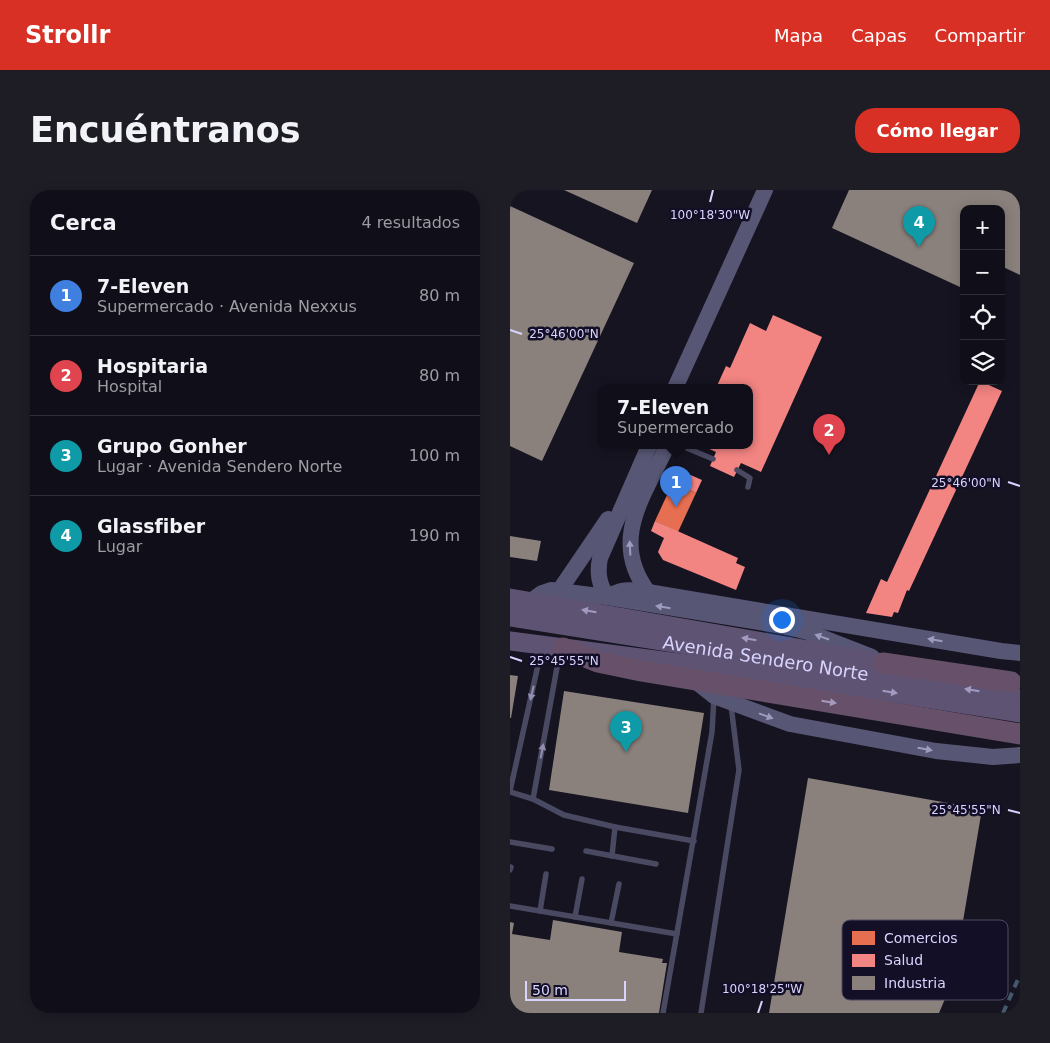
<!DOCTYPE html>
<html lang="es">
<meta charset="utf-8">
<style>
:root{--surface:#100f19;--page:#1e1d26;--text:#f1f3f6;--muted:#9c9ca2;--line:#302f38;--accent:#d93025}
body{margin:0;font-family:"DejaVu Sans",sans-serif;background:var(--page);color:var(--text)}
.controls{position:absolute;right:15px;top:15px;display:grid;overflow:hidden;border-radius:10px;box-shadow:0 2px 12px #0003}
.controls button{width:45px;height:45px;display:grid;place-items:center;padding:0;border:0;border-bottom:1px solid var(--line);background:var(--surface);color:var(--text);font:25px sans-serif}
.scale{position:absolute;left:15px;bottom:12px;width:101px;box-sizing:border-box;padding-left:5px;border:2px solid #d9d4ff;border-top:0;font-size:14px;line-height:18px;white-space:nowrap;color:#d9d4ff;-webkit-text-stroke:4px #130f26;paint-order:stroke}
.you{position:absolute;left:271px;top:429px;width:18px;height:18px;margin:-12px;border:4px solid #fff;border-radius:50%;background:#1a73e8;box-shadow:0 0 0 8px #1a73e833}
.badge{display:grid;place-items:center;width:32px;height:32px;border-radius:50%;background:var(--accent);color:#fff;font-size:16px;font-weight:700}
.pin{position:absolute;translate:-50% -41px;filter:drop-shadow(0 1px 2px #0008)}
.pin::after{content:'';position:absolute;top:26px;width:18px;height:15px;background:inherit;clip-path:polygon(0 0,100% 0,50% 100%)}
.popup{position:absolute;left:88px;top:194px;width:155px;height:65px;box-sizing:border-box;display:grid;place-content:center;border-radius:10px;background:var(--surface);filter:drop-shadow(0 1px 4px #0005);font-size:16px;white-space:nowrap;color:var(--muted)}
.popup b{font-size:19px;color:var(--text)}
.popup::after{content:'';position:absolute;left:50%;top:100%;margin-left:-10px;border:10px solid transparent;border-top-color:var(--surface)}
.list{margin:0;padding:0;list-style:none}
h2{display:flex;justify-content:space-between;align-items:center;height:65px;margin:0;padding:0 20px;font-size:21px}
h2 small{font-size:16px;font-weight:400;color:var(--muted)}
.list li{display:grid;grid-template-columns:32px 1fr auto;gap:15px;align-items:center;box-sizing:border-box;height:80px;padding:0 20px;border-top:1px solid var(--line)}
.list b{display:block;font-size:19px;white-space:nowrap}
.list p{margin:0;font-size:16px;white-space:nowrap;color:var(--muted)}
.list em{font-size:16px;font-style:normal;color:var(--muted)}
.icon{flex:none;width:28px;height:28px;fill:none;stroke:currentColor;stroke-width:2;stroke-linecap:round;stroke-linejoin:round}
.map{position:relative;flex:none;width:510px;height:823px;overflow:hidden;border-radius:20px}
header{display:flex;align-items:center;gap:30px;box-sizing:border-box;height:70px;padding:0 25px;background:var(--accent);color:#fff}
header strong{font-size:24px}
nav{display:flex;gap:28px;margin-inline-start:auto;font-size:18px}
.intro{display:flex;align-items:center;justify-content:space-between;box-sizing:border-box;height:120px;padding:0 30px}
h1{margin:0;font-size:35px}
.button{padding:12px 22px;border-radius:20px;background:var(--accent);color:#fff;font-size:18px;font-weight:700}
main{display:flex;gap:30px;padding:0 30px}
aside{flex:1;background:var(--surface);border-radius:20px;box-shadow:0 2px 12px #0003}
.map>svg:first-child{display:block}
.shops{fill:#e76f51}
.health{fill:#f28482}
.industry{fill:#8a817c}
.lines{fill:none;stroke-linecap:round;stroke-linejoin:round}
.lane{stroke:#4a4962;stroke-width:5.5}
.secondary{stroke:#575674;stroke-width:16}
.primary{stroke:#5e5373;stroke-width:19}
.highway{stroke:#67516a;stroke-width:21}
.rail{stroke:#43596b;stroke-width:4;stroke-dasharray:8 6;stroke-linecap:butt}
.oneway{fill:#9e9bc0}
.oneway2{fill:#a29ac0}
.oneway3{fill:#928eb0}
.oneway4{fill:#a699bc}
.ticks{fill:none;stroke:#d9d4ff;stroke-width:2}
.labels{text-anchor:middle;dominant-baseline:central;stroke-width:5;stroke-linejoin:round;paint-order:stroke}
.street-label{font-size:18px;fill:#d9d4ff;stroke:#130f26}
.key{fill:#130f26;stroke:#4e4a67;stroke-width:1}
.key-label{font-size:14px;fill:#d9d4ff}
.ticks-label{font-size:12px;text-anchor:middle;fill:#d9d4ff;stroke:#130f26;stroke-width:5;stroke-linejoin:round;paint-order:stroke}
</style>
<header>
<strong>Strollr</strong>
<nav><a>Mapa</a><a>Capas</a><a>Compartir</a></nav>
</header>
<div class="intro"><h1>Encuéntranos</h1><a class="button">Cómo llegar</a></div>
<main>
<aside>
<h2>Cerca<small>4 resultados</small></h2>
<ul class="list">
<li><span class="badge" style="background:#3f7fe0">1</span><div><b>7-Eleven</b><p>Supermercado · Avenida Nexxus</p></div><em>80 m</em></li>
<li><span class="badge" style="background:#e0444e">2</span><div><b>Hospitaria</b><p>Hospital</p></div><em>80 m</em></li>
<li><span class="badge" style="background:#0f9aa8">3</span><div><b>Grupo Gonher</b><p>Lugar · Avenida Sendero Norte</p></div><em>100 m</em></li>
<li><span class="badge" style="background:#0f9aa8">4</span><div><b>Glassfiber</b><p>Lugar</p></div><em>190 m</em></li>
</ul>
</aside>
<div class="map">
<svg width="510" height="823" viewBox="0 0 510 823">
<rect width="100%" height="100%" fill="#161421"/>
<polygon class="shops" points="163,292 186,303 168,342 145,331"/>
<g class="health">
<polygon points="263,125 312,147 251,282 231,273 224,287 200,276 206,262 193,256 240,256 240,198 206,198 216,176 220,178 240,133 256,141"/>
<polygon points="470,191 492,201 399,401 397,400 388,423 384,422 382,427 356,423 371,389 377,392"/>
<polygon points="169,280 192,290 186,303 163,292"/>
<polygon points="145,331 228,368 226,373 235,377 226,400 153,370 148,362 154,348 141,341"/>
</g>
<g class="industry">
<polygon points="54,0 142,0 127,33"/>
<polygon points="339,0 510,0 510,85 491,76 491,19 454,19 454,89 450,97 322,38"/>
<polygon points="0,16 124,73 32,271 0,256"/>
<polygon points="0,346 31,351 27,371 0,367"/>
<polygon points="0,485 8,486 1,528 0,528"/>
<polygon points="54,501 194,523 178,623 39,600"/>
<polygon points="298,588 472,619 443,790 429,823 259,823"/>
<polygon points="43,730 112,742 109,762 153,769 152,773 157,773 149,823 0,823 0,732 4,733 2,744 40,750"/>
</g>
<g class="lines">
<g class="lane">
<polyline points="172,256 203,269"/>
<polyline points="227,280 240,288 238,297"/>
<polyline points="0,601 32,457"/>
<polyline points="0,602 23,609 54,625 105,637 184,651"/>
<polyline points="23,609 50,461"/>
<polyline points="0,652 42,659"/>
<polyline points="76,661 146,674"/>
<polyline points="102,666 105,637"/>
<polyline points="0,680 1,677"/>
<polyline points="0,716 167,744"/>
<polyline points="30,721 36,684"/>
<polyline points="65,727 72,689"/>
<polyline points="101,733 109,694"/>
<polyline points="153,823 202,542 204,507"/>
<polyline points="191,823 229,580 221,515"/>
</g>
<g class="secondary">
<polyline points="165,198 255,0"/>
<path d="M139,256L90,368C87,383 89,394 97,407C113,398 120,400 138,402L491,461L510,463"/>
<polyline points="49,401 98,329"/>
<path d="M138,402C99,350 134,306 157,256"/>
<polyline points="21,411 32,403 41,400 97,407 273,436 298,442 362,467"/>
<polyline points="184,490 204,506 280,534 426,561 483,567 510,565"/>
</g>
<g class="primary">
<polyline points="0,408 373,473"/>
<path id="s1" d="M0,427L510,508"/>
<polyline points="0,451 300,490 510,523"/>
</g>
<g class="highway">
<polyline points="53,458 88,472 131,481 510,544"/>
<polyline points="373,473 501,492"/>
</g>
<polyline class="rail" points="493,823 510,785"/>
</g>
<defs><path id="oneway-solid" d="M-6-.8H1V-3.2L6.5 0L1 3.2V.8H-6Z" transform="scale(1.25)"/></defs>
<g class="oneway">
<use href="#oneway-solid" transform="translate(120 358) rotate(-93)"/>
<use href="#oneway-solid" transform="translate(153 417) rotate(-171)"/>
<use href="#oneway-solid" transform="translate(312 447) rotate(-161)"/>
<use href="#oneway-solid" transform="translate(425 450) rotate(-170)"/>
<use href="#oneway-solid" transform="translate(256 526) rotate(20)"/>
<use href="#oneway-solid" transform="translate(415 559) rotate(10)"/>
</g>
<g class="oneway2">
<use href="#oneway-solid" transform="translate(79 421) rotate(-170)"/>
<use href="#oneway-solid" transform="translate(239 449) rotate(-170)"/>
<use href="#oneway-solid" transform="translate(462 500) rotate(-171)"/>
<use href="#oneway-solid" transform="translate(380 502) rotate(9)"/>
</g>
<g class="oneway3">
<use href="#oneway-solid" transform="translate(22 503) rotate(103)"/>
<use href="#oneway-solid" transform="translate(32 561) rotate(-79)"/>
</g>
<use class="oneway4" href="#oneway-solid" transform="translate(319 512) rotate(9)"/>
<path class="ticks" d="M200,12L203,0M0,140L12,144M498,292L510,296M0,467L12,471M498,620L510,623M248,823L252,811"/>
<g class="labels">
<g class="street-label">
<text stroke="none"><textPath href="#s1" startOffset="259">Avenida Sendero Norte</textPath></text>
</g>
</g>
<rect x="332" y="730" width="166" height="80" rx="8" class="key"/>
<rect x="342" y="741" width="23" height="14" fill="#e76f51"/>
<rect x="342" y="764" width="23" height="13" fill="#f28482"/>
<rect x="342" y="786" width="23" height="14" fill="#8a817c"/>
<g class="key-label">
<text x="374" y="753">Comercios</text>
<text x="374" y="775">Salud</text>
<text x="374" y="798">Industria</text>
</g>
<g class="ticks-label">
<text x="200" y="29">100°18'30"W</text>
<text x="54" y="148">25°46'00"N</text>
<text x="456" y="297">25°46'00"N</text>
<text x="54" y="475">25°45'55"N</text>
<text x="456" y="624">25°45'55"N</text>
<text x="252" y="803">100°18'25"W</text>
</g>
</svg>
<div class="controls">
<button>+</button>
<button>−</button>
<button><svg class="icon" aria-label="locate" viewBox="0 0 24 24"><circle cx="12" cy="12" r="6"/><path d="M12 2v4M12 18v4M2 12h4M18 12h4"/></svg></button>
<button><svg class="icon" aria-label="layers" viewBox="0 0 24 24"><path d="M12 4l9 5-9 5-9-5zM3 14l9 5 9-5"/></svg></button>
</div>
<div class="scale">50 m</div>
<div class="you"></div>
<div class="pin badge" style="left:166px;top:317px;background:#3f7fe0">1</div>
<div class="popup"><b>7-Eleven</b>Supermercado</div>
<div class="pin badge" style="left:319px;top:265px;background:#e0444e">2</div>
<div class="pin badge" style="left:116px;top:562px;background:#0f9aa8">3</div>
<div class="pin badge" style="left:409px;top:57px;background:#0f9aa8">4</div>
</div>
</main>
